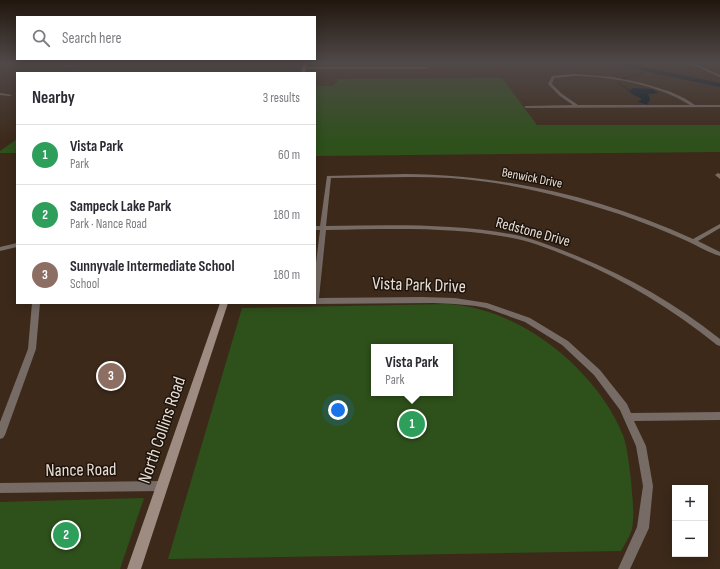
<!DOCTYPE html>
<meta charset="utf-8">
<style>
:root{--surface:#fff;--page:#f2f2f3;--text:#2b2b33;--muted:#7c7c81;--line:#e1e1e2;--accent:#d93025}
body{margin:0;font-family:"Sofia Sans Condensed",sans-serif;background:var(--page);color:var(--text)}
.controls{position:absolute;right:12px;bottom:12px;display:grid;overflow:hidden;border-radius:0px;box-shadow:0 2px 10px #0003}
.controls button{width:36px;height:36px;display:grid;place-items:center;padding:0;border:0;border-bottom:1px solid var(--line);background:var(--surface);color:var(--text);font:20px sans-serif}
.you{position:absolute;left:338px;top:410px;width:14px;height:14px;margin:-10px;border:3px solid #fff;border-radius:50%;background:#1a73e8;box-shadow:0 0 0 6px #1a73e833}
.badge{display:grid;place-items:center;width:26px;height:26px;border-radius:50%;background:var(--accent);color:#fff;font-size:13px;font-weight:700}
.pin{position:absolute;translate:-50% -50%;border:2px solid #fff;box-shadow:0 1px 4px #0006}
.popup{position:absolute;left:371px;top:344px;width:82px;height:52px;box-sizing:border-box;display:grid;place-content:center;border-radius:0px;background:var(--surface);filter:drop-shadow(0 1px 3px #0005);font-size:13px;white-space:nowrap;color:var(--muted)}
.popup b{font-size:15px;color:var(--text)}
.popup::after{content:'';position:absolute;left:50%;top:100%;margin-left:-8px;border:8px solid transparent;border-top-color:var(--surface)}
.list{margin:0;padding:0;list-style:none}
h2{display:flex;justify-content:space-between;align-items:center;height:52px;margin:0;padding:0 16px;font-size:17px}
h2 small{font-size:13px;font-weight:400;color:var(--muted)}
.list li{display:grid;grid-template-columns:26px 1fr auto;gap:12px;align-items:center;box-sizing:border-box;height:60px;padding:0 16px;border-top:1px solid var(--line)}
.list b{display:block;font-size:15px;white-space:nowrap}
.list p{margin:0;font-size:13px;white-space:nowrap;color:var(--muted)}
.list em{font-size:13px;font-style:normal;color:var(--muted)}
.icon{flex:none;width:22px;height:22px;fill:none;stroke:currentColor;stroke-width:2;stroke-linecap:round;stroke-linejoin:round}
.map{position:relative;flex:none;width:720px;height:569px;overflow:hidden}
.search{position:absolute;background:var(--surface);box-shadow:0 2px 10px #0003;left:16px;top:16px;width:300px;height:44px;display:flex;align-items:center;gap:10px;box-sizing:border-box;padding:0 14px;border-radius:0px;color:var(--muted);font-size:15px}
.panel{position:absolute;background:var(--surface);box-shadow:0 2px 10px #0003;left:16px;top:72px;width:300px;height:232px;border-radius:0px}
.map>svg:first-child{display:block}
.green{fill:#2e501b;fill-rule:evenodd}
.water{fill:#03192a}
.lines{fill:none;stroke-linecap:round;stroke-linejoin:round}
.stream{stroke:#03192a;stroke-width:1}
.river{fill:#03192a;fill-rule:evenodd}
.street{fill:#766b65;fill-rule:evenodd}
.secondary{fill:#9e8c83;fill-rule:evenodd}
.labels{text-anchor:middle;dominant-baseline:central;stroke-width:3;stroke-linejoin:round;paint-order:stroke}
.far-street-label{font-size:13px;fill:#eaded4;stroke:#1c140d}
.street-label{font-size:15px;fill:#eaded4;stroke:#1c140d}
.near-street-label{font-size:18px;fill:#eaded4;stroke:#1c140d}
</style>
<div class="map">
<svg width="720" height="569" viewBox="0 0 720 569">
<rect width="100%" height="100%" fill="#3c291a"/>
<g class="green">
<polygon points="502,78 537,125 720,125 720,152 315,156 315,86 333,86 339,79"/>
<polygon points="17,139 17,153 0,153 0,151"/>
<path d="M448,304C520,308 596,369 623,435C628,449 629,466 631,480C632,496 635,513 632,529C630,536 625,544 621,551L168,559L242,308ZM374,347H450V393H374Z"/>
<polygon points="144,498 120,569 0,569 0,502"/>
</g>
<polygon class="water" points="633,88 652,89 659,93 648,94 650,99 649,102 647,103 649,105 638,102 642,99 632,94 629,91"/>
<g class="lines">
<g class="stream">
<polyline points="621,79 644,73 643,70"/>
<polyline points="618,83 629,90"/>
</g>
<polygon class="river" points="611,62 620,62 720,83 720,87 653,73"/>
<g class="street">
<polygon points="44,62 53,62 76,66 74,67"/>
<polygon points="692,62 720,75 720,77 691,64"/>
<polygon points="304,67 426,67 428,68 426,69 303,69"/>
<path d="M574,74L612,77L642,83L671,92L684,98L695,105H720V107L526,108L524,107L526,106L573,105L560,96L548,84L552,76ZM574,76C610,76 659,85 690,105H578L562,94L552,84L554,78Z"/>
<polygon points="0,93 12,95 10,96 0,95"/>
<polygon points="718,173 720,174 720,179 715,175"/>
<path d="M405,174C506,175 601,197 693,239L720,224V228L698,241L720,252V256C709,253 698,246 687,241C665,231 642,222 619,214C564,196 508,182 450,178C411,176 371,178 331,178L326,226C390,225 454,223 516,235C537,240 557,248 577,256C629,277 676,304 720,339V346L717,345C672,309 625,280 572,258C554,251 536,243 517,239C455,226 389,229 326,230L319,298L422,297L455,298L487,303L530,318L568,341L600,370L627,404L631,413L720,412V420L634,421L646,446L653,486L649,528L630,569H618L637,527L643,486L636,446L620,410L594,375L562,345L525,322L486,308L476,306L455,304L433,303L315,304L313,303H315V271L320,230H315V226H320L327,176Z"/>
<polygon points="17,243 17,247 0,251 0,247"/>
<polygon points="32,303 40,303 36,349 5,435 3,438 0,439 0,422 28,349"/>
<polygon points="162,481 166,482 167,486 166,490 162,491 0,493 0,483"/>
</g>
<g class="secondary">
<polygon points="304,62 308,62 305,73 301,73"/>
<polygon points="671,62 720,62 720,63 673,63"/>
<polygon points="220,303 228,303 141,569 127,569"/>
</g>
</g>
<linearGradient id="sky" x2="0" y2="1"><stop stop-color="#21170e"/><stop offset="0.44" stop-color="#504949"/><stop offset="1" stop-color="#504949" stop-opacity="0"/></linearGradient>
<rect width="720" height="142" fill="url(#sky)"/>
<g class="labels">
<g class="far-street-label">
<text transform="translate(532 178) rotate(11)">Benwick Drive</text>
</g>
<g class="street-label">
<text transform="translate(533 232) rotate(15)">Redstone Drive</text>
</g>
<g class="near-street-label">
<text transform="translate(419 285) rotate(2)">Vista Park Drive</text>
<text transform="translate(162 430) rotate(-71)">North Collins Road</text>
<text transform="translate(81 470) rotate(-1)">Nance Road</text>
</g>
</g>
</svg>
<div class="controls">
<button>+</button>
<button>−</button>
</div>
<div class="you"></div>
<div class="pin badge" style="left:412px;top:424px;background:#2e9e5b">1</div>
<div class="popup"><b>Vista Park</b>Park</div>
<div class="pin badge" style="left:66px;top:535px;background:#2e9e5b">2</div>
<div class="pin badge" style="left:111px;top:376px;background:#8d6e63">3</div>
<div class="search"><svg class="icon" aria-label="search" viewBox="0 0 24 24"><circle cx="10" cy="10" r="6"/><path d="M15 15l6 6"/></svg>Search here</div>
<section class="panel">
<h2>Nearby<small>3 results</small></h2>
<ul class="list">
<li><span class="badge" style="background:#2e9e5b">1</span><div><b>Vista Park</b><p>Park</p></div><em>60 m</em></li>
<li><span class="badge" style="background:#2e9e5b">2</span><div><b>Sampeck Lake Park</b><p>Park · Nance Road</p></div><em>180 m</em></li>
<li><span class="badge" style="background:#8d6e63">3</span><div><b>Sunnyvale Intermediate School</b><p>School</p></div><em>180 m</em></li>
</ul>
</section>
</div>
